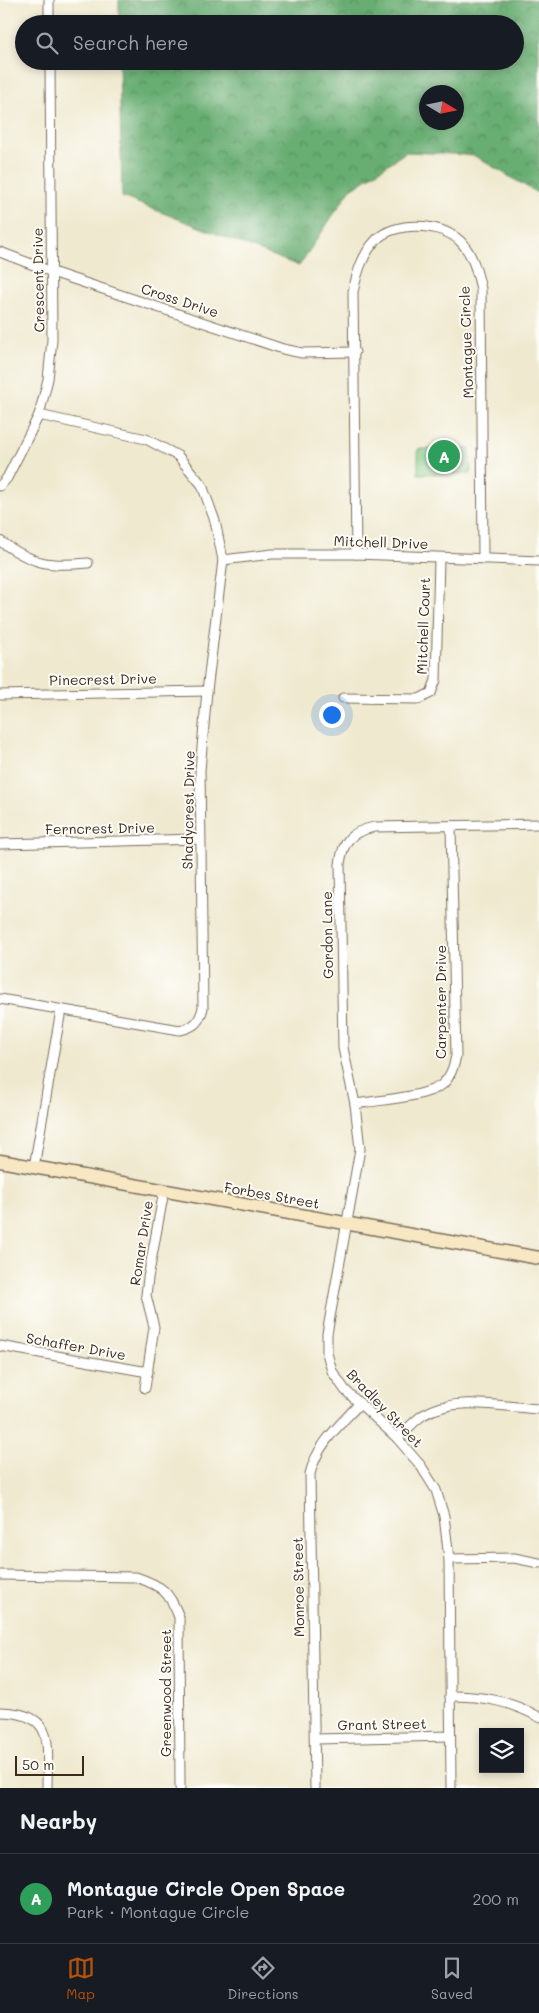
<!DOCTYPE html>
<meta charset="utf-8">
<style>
:root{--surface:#171b24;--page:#242831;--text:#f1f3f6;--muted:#9ea1a6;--line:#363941;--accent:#b45309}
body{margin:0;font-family:Mali,sans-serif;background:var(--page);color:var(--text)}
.controls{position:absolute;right:15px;bottom:15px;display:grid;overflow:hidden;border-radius:0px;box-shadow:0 2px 8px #0003}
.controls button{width:45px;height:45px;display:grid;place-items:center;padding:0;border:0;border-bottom:1px solid var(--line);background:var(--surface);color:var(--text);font:25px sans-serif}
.compass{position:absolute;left:419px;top:85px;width:45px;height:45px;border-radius:50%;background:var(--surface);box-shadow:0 2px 8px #0003;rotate:100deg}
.scale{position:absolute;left:15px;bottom:12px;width:69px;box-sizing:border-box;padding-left:5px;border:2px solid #3b2a1e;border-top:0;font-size:14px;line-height:18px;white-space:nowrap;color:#3b2a1e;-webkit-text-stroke:4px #fdfcf7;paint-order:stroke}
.you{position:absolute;left:331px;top:714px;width:18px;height:18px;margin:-12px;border:4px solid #fff;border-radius:50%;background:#1a73e8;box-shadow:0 0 0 8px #1a73e833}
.badge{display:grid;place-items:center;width:32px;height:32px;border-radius:50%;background:var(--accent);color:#fff;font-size:16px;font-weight:700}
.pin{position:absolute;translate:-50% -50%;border:2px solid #fff;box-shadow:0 1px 5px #0006}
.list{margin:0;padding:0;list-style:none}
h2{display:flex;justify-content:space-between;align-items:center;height:65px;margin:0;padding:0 20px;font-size:21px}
h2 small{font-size:16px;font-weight:400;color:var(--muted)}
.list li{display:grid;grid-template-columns:32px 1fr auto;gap:15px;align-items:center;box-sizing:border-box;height:90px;padding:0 20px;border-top:1px solid var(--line)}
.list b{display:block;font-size:19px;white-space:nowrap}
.list p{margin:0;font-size:16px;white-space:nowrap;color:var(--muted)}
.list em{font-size:16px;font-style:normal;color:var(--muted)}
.icon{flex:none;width:28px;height:28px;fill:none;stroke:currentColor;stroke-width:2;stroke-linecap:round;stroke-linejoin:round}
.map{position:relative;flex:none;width:539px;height:1788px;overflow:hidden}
.search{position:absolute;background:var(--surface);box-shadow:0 2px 8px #0003;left:15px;right:15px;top:15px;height:55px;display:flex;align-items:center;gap:12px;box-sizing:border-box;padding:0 18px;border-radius:28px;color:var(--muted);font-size:19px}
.sheet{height:155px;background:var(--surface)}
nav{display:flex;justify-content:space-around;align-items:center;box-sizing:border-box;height:70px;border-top:1px solid var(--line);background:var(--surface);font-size:14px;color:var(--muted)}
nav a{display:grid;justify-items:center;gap:2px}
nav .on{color:var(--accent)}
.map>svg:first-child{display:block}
.green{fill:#81c985;stroke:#5e7a52}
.forest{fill:url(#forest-crowns);stroke:#526c48;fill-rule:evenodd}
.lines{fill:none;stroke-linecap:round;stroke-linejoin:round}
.minor-casing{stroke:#7a6d5c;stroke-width:11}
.secondary-casing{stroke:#7a6d5c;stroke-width:15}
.minor{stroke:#fff;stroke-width:9}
.secondary{stroke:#f7e8c3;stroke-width:12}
.labels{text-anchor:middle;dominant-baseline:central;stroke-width:4;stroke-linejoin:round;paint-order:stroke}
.street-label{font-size:14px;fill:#3b2a1e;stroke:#fdfcf7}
</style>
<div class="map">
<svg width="539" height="1788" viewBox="0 0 539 1788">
<defs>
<pattern id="forest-crowns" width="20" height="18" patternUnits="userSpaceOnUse" patternTransform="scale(1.25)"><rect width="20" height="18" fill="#68ad72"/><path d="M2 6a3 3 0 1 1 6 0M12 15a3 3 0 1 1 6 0" fill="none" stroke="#578d5d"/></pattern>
</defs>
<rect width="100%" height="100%" fill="#fdfcf7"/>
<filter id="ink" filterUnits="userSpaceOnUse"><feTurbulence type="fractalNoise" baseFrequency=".02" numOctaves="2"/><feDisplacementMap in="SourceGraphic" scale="10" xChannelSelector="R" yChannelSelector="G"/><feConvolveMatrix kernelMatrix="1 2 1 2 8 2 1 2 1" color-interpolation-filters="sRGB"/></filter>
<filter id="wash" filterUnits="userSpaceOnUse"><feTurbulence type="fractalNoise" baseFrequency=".0096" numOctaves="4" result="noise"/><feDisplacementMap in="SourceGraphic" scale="20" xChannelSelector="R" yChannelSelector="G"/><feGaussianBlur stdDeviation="1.12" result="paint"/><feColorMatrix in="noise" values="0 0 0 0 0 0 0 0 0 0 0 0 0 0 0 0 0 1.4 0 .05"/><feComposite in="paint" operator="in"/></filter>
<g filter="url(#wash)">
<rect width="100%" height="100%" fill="#efe9cf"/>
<polygon class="green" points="470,448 471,474 418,474 418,449"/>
<path class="forest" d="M119,0H539V194L473,155L406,152L350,190L299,266L122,197L119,61H515V24H119ZM426,92H456V122H426Z"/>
</g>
<g filter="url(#ink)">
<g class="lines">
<defs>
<g id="minor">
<polyline points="49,0 49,24"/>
<polyline points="0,252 52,272 283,349 302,353 355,352"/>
<polyline points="0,486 7,478 39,415 48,379 52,340 50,61"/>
<path d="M0,541C33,564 48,567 88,563"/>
<path d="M356,554L353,292C357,273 362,255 376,240C394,221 441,222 460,241C473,254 477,272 481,289L483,559"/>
<polyline points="223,560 272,554 356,554 539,561"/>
<polyline points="0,695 207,691"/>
<polyline points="343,698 419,699 431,693 436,680 439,558"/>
<polyline points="0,844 200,839"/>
<path d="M0,999L180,1030C194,1027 199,1023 203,1008L200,770L207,691L223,560L215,521L202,485L178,456L146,439L39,415"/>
<path d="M355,1104C377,1100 426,1098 443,1084C451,1076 454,1067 456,1056L451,826"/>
<polyline points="34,1167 61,1010"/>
<polyline points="0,1346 148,1372"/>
<polyline points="145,1388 154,1327 146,1295 148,1278 164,1191"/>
<path d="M397,1438C406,1431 414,1421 423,1415C455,1395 504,1407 539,1409"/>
<polyline points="449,1559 514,1558 539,1563"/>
<path d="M0,1575L136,1577C162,1586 169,1591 179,1617L180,1788"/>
<path d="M450,1696C483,1696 510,1701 539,1717"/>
<path d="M0,1712C57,1713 47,1744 47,1788"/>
<polyline points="315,1739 450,1736"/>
<path d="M315,1788L310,1474C317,1444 340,1425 360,1403"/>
<path d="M451,1788L449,1559L444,1516L436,1490L421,1466L397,1438L345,1390L332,1371L327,1353V1334L360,1149L355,1104L343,1048L340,864C343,840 351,832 374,827L539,824"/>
</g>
<polyline id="secondary" points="0,1161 539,1258"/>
</defs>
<use href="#minor" class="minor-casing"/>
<use href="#secondary" class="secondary-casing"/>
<use href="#minor" class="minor"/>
<use href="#secondary" class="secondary"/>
</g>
</g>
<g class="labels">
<g class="street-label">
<text transform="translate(38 280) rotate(-91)">Crescent Drive</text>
<text transform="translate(180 300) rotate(18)">Cross Drive</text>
<text transform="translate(466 342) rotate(-92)">Montague Circle</text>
<text transform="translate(381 542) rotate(2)">Mitchell Drive</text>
<text transform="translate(423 626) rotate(-88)">Mitchell Court</text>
<text transform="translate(103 679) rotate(-1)">Pinecrest Drive</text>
<text transform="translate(188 810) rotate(-89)">Shadycrest Drive</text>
<text transform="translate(100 828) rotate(-1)">Ferncrest Drive</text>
<text transform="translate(327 935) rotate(-91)">Gordon Lane</text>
<text transform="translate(440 1002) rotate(-90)">Carpenter Drive</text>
<text transform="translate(272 1195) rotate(10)">Forbes Street</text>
<text transform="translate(141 1243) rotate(-81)">Romar Drive</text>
<text transform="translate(76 1346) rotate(10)">Schaffer Drive</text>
<text transform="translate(385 1408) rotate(46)">Bradley Street</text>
<text transform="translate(298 1587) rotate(-91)">Monroe Street</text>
<text transform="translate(165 1693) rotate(-90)">Greenwood Street</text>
<text transform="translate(382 1724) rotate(-1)">Grant Street</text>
</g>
</g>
</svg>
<div class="controls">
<button><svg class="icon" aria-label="layers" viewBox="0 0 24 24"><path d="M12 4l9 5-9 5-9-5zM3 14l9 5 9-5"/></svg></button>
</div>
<svg class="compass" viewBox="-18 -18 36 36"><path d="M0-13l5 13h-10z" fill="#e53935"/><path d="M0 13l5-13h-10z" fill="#9ea1a6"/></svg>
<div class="scale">50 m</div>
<div class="you"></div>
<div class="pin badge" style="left:444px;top:456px;background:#2e9e5b">A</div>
<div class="search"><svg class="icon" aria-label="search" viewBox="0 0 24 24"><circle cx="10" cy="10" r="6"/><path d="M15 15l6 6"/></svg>Search here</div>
</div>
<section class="sheet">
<h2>Nearby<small></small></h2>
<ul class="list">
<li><span class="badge" style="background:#2e9e5b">A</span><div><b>Montague Circle Open Space</b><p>Park · Montague Circle</p></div><em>200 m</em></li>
</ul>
</section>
<nav>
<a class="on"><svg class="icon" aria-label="map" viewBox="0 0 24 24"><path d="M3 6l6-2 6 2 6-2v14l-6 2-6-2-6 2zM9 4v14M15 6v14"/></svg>Map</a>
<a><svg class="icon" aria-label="directions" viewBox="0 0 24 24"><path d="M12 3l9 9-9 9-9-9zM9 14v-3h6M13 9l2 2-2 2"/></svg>Directions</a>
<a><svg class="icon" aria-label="saved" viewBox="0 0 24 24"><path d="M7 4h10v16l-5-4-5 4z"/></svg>Saved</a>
</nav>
